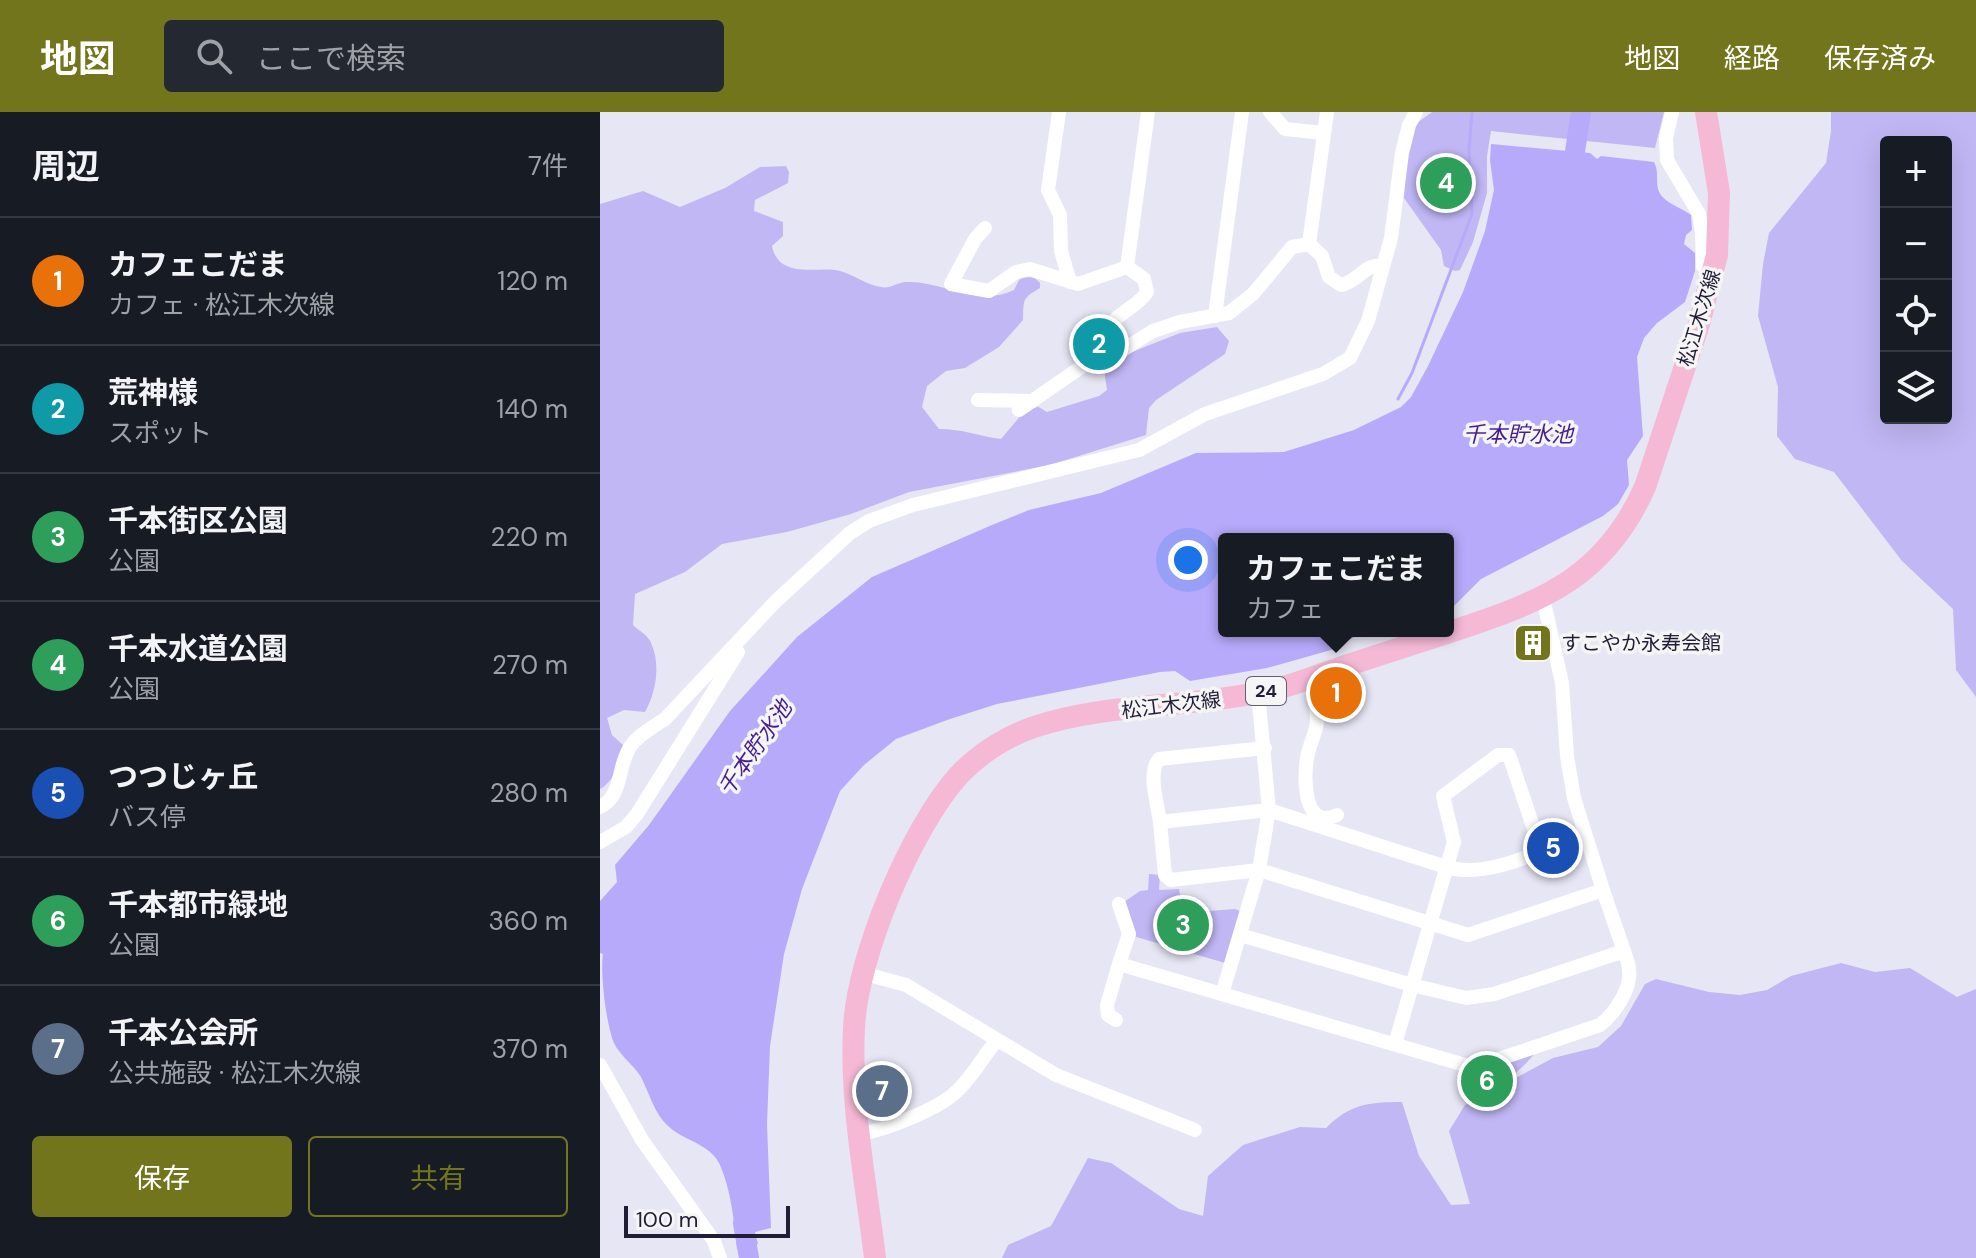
<!DOCTYPE html>
<html lang="ja">
<meta charset="utf-8">
<style>
:root{--surface:#171b24;--page:#242831;--text:#f1f3f6;--muted:#9ea1a6;--line:#363941;--accent:#73751c}
body{margin:0;font-family:"DM Sans","Noto Sans JP",sans-serif;background:var(--page);color:var(--text)}
.controls{position:absolute;right:24px;top:24px;display:grid;overflow:hidden;border-radius:8px;box-shadow:0 8px 32px #0002}
.controls button{width:72px;height:72px;display:grid;place-items:center;padding:0;border:0;border-bottom:2px solid var(--line);background:var(--surface);color:var(--text);font:40px sans-serif}
.scale{position:absolute;left:24px;bottom:20px;width:166px;box-sizing:border-box;padding-left:8px;border:4px solid #211d37;border-top:0;font-size:22px;line-height:28px;white-space:nowrap;color:#211d37;-webkit-text-stroke:6px #f5f5f5;paint-order:stroke}
.you{position:absolute;left:588px;top:448px;width:28px;height:28px;margin:-20px;border:6px solid #fff;border-radius:50%;background:#1a73e8;box-shadow:0 0 0 12px #1a73e833}
.badge{display:grid;place-items:center;width:52px;height:52px;border-radius:50%;background:var(--accent);color:#fff;font-size:26px;font-weight:700}
.pin{position:absolute;translate:-50% -50%;border:4px solid #fff;box-shadow:0 2px 8px #0006}
.popup{position:absolute;left:618px;top:421px;width:236px;height:104px;box-sizing:border-box;display:grid;place-content:center;border-radius:8px;background:var(--surface);filter:drop-shadow(0 2px 6px #0005);font-size:26px;white-space:nowrap;color:var(--muted)}
.popup b{font-size:30px;color:var(--text)}
.popup::after{content:'';position:absolute;left:50%;top:100%;margin-left:-16px;border:16px solid transparent;border-top-color:var(--surface)}
.list{margin:0;padding:0;list-style:none}
h2{display:flex;justify-content:space-between;align-items:center;height:104px;margin:0;padding:0 32px;font-size:34px}
h2 small{font-size:26px;font-weight:400;color:var(--muted)}
.list li{display:grid;grid-template-columns:52px 1fr auto;gap:24px;align-items:center;box-sizing:border-box;height:128px;padding:0 32px;border-top:2px solid var(--line)}
.list b{display:block;font-size:30px;white-space:nowrap}
.list p{margin:0;font-size:26px;white-space:nowrap;color:var(--muted)}
.list em{font-size:26px;font-style:normal;color:var(--muted)}
.actions{display:flex;gap:16px;padding:24px 32px}
.actions a{flex:1;padding:18px 0;border:2px solid var(--accent);border-radius:8px;text-align:center;font-size:28px;color:var(--accent)}
.actions .main{background:var(--accent);color:#fff}
.icon{flex:none;width:44px;height:44px;fill:none;stroke:currentColor;stroke-width:2;stroke-linecap:round;stroke-linejoin:round}
.map{position:relative;flex:none;width:1376px;height:1146px;overflow:hidden}
header{display:flex;align-items:center;gap:48px;box-sizing:border-box;height:112px;padding:0 40px;background:var(--accent);color:#fff}
header strong{font-size:38px}
nav{display:flex;gap:44px;margin-inline-start:auto;font-size:28px}
.search{width:560px;height:72px;background:var(--page);display:flex;align-items:center;gap:20px;box-sizing:border-box;padding:0 28px;border-radius:8px;color:var(--muted);font-size:30px}
main{display:flex}
aside{flex:1;background:var(--surface)}
.map>svg:first-child{display:block}
.green{fill:#c0b7f4;fill-rule:evenodd}
.water{fill:#b7aafb}
.lines{fill:none;stroke-linecap:round;stroke-linejoin:round}
.stream{stroke:#b7aafb;stroke-width:3}
.river{stroke:#b7aafb;stroke-width:20}
.street{stroke:#fff;stroke-width:14}
.primary{stroke:#f5b9d6;stroke-width:22}
.labels{text-anchor:middle;dominant-baseline:central;stroke-width:7;stroke-linejoin:round;paint-order:stroke}
.shield{fill:#f5f5f5;stroke:#615e70;stroke-width:2}
.shield-label{font-size:18px;font-weight:bold;fill:#211d37}
.street-label{font-size:20px;fill:#211d37;stroke:#f5f5f5}
.poi-label{font-size:20px;fill:#211d37;stroke:#f5f5f5;text-anchor:start}
.water-label{font-size:22px;font-style:italic;fill:#451e92;stroke:#f5f5f5}
</style>
<header>
<strong>地図</strong>
<div class="search"><svg class="icon" aria-label="search" viewBox="0 0 24 24"><circle cx="10" cy="10" r="6"/><path d="M15 15l6 6"/></svg>ここで検索</div>
<nav><a>地図</a><a>経路</a><a>保存済み</a></nav>
</header>
<main>
<aside>
<h2>周辺<small>7件</small></h2>
<ul class="list">
<li><span class="badge" style="background:#e8710a">1</span><div><b>カフェこだま</b><p>カフェ · 松江木次線</p></div><em>120 m</em></li>
<li><span class="badge" style="background:#0f9aa8">2</span><div><b>荒神様</b><p>スポット</p></div><em>140 m</em></li>
<li><span class="badge" style="background:#2e9e5b">3</span><div><b>千本街区公園</b><p>公園</p></div><em>220 m</em></li>
<li><span class="badge" style="background:#2e9e5b">4</span><div><b>千本水道公園</b><p>公園</p></div><em>270 m</em></li>
<li><span class="badge" style="background:#1a4fb4">5</span><div><b>つつじヶ丘</b><p>バス停</p></div><em>280 m</em></li>
<li><span class="badge" style="background:#2e9e5b">6</span><div><b>千本都市緑地</b><p>公園</p></div><em>360 m</em></li>
<li><span class="badge" style="background:#5c6f8a">7</span><div><b>千本公会所</b><p>公共施設 · 松江木次線</p></div><em>370 m</em></li>
</ul>
<div class="actions"><a class="main">保存</a><a>共有</a></div>
</aside>
<div class="map">
<svg width="1376" height="1146" viewBox="0 0 1376 1146">
<rect width="100%" height="100%" fill="#e7e6f4"/>
<g class="green">
<polygon points="832,0 1064,0 1055,36 891,19 887,44 887,81 873,130 860,158 855,159 844,154 841,138 804,86 807,38 817,11"/>
<path d="M1231,0H1376V585L1356,558L1353,497L1302,449L1234,360L1195,347L1177,324L1178,275L1158,204L1163,152L1169,121L1226,51L1231,19ZM1286,30H1346V306H1286Z"/>
<path d="M186,54L189,60L188,71L155,88L154,99L183,110V124L172,134C173,141 178,150 185,153C199,161 220,156 235,158C251,160 265,173 281,175C289,177 297,171 305,170C342,168 378,196 414,178L419,168C426,164 435,164 440,171V176C421,187 424,188 423,208L399,235L365,256L346,259L327,274L322,295L339,317C363,317 378,324 401,327L422,302L437,294L447,300L499,284L507,278L504,257L509,249L580,221L617,215L629,229L625,242L556,288L549,296L546,323L450,353L309,380L251,402L187,420L122,432L85,460L35,482L33,513C38,518 49,524 51,531C61,553 56,580 45,600L24,598L7,606L12,623L24,634C19,650 15,669 0,677V92L43,79L80,95L125,76L160,55Z"/>
<polygon points="549,762 560,763 559,778 579,777 583,801 635,797 640,799 625,851 533,824 524,790 540,779 548,778"/>
<path d="M1241,851L1275,860L1310,856L1357,885L1376,877V1146H402L408,1133L451,1114L488,1046L511,1051L579,1097L603,1104L608,1064L643,1033L700,1015L726,1016C750,992 769,990 802,990L819,1044L851,1093L870,1092L849,1019L865,993L953,946L998,935L1021,914L1045,872L1056,867L1109,880L1140,883L1167,878L1191,864Z"/>
<path d="M936,940C914,967 897,975 864,985L873,961Z"/>
</g>
<path class="water" d="M891,32L990,41L997,47L1001,44L1054,50C1059,60 1056,67 1058,77C1062,91 1081,95 1091,103L1092,118L1086,123L1084,132L1095,141V159L1085,190L1057,211L1044,226L1037,245L1043,324L1027,348L1029,373L1018,392L1003,404L881,467L848,500V427H624V519H765L731,538L667,556L590,569L575,559L560,560L397,592L350,607L296,627L264,653L240,679L202,777L184,842L170,934L167,1012L171,1116L155,1120L158,1132L137,1137C134,1109 131,1078 120,1053C110,1031 83,1029 67,1013C54,1001 49,980 41,965C34,953 20,944 14,931C6,912 0,861 3,842L0,841V789L17,770L15,753L49,713L130,599L197,525L272,465L392,413L429,398L501,381L596,341L684,340L754,318L801,295L811,285L828,254L863,180L885,119L894,78L890,48Z"/>
<g class="lines">
<polyline class="stream" points="798,287 812,261 872,102 869,38 872,0"/>
<g class="river">
<polyline points="971,66 981,0"/>
<polyline points="143,1111 149,1146"/>
</g>
<g class="street">
<polyline points="459,0 448,78 460,103 461,139 470,170"/>
<polyline points="670,0 685,17 724,21"/>
<polyline points="1072,0 1066,26 1067,48 1099,102 1102,121 1103,154"/>
<path d="M385,116L375,127L351,172L389,179L416,160L430,157L478,172L527,155L544,167L547,180C535,200 495,207 506,238L513,241L521,239L553,219L580,210L629,201L653,182L692,135L709,132"/>
<polyline points="709,132 727,0"/>
<path d="M709,132L722,144L729,165L741,173C758,170 766,150 783,154"/>
<polyline points="527,155 548,0"/>
<polyline points="615,204 642,0"/>
<polyline points="378,288 433,289"/>
<polyline points="419,298 506,238"/>
<path d="M943,486L962,571L967,644L974,686L1003,778L868,823L659,758L571,768L565,763L560,710L669,698L846,755C889,768 944,737 984,721"/>
<path d="M713,565C714,580 717,595 717,609C716,622 709,633 707,646C704,666 703,719 737,703"/>
<path d="M0,695C23,684 17,655 30,635C38,623 53,615 65,607L176,489L250,421L269,409L313,393L539,338L605,302L723,262L750,246L768,209L791,126L802,41L809,13L816,0"/>
<path d="M560,710C558,693 547,661 559,647L665,636"/>
<polyline points="0,730 26,715 37,702 138,540"/>
<path d="M519,792L529,822L519,852L865,953L878,954L1000,913C1014,902 1032,877 1029,858C1029,851 1026,845 1024,839"/>
<polyline points="640,823 812,873 866,886 894,882 1024,839 1003,778"/>
<polyline points="262,861 306,873 456,963 595,1018"/>
<polyline points="622,882 659,758 669,698 658,581"/>
<polyline points="516,908 508,903 507,893 519,852"/>
<polyline points="795,932 854,730 843,684 898,643 909,643 941,738"/>
<polyline points="0,953 42,1028 114,1129 120,1146"/>
<path d="M260,1022C285,1018 339,997 357,979C372,965 383,945 396,929"/>
</g>
<path class="primary" d="M275,1146C266,1070 250,992 254,916C257,845 311,716 359,663C379,642 406,625 434,615C505,591 583,596 656,581C686,576 714,565 742,555C781,542 820,530 859,517C946,488 1005,464 1045,375L1099,212L1117,143L1119,81L1106,0"/>
</g>
<defs>
<symbol id="building-square" viewBox="-11 -11 22 22"><rect x="-9" y="-9" width="18" height="18" rx="4" fill="#73751c" stroke="#f5f5f5"/><path d="M-4-6H4V6H1V3H-1V6H-4ZM-2.5-4.3h1.7v1.8h-1.7ZM.8-4.3h1.7v1.8H.8ZM-2.5-1h1.7V.8h-1.7ZM.8-1h1.7V.8H.8Z" fill="#fff"/></symbol>
</defs>
<g fill-rule="evenodd">
<use href="#building-square" x="911" y="509" width="44" height="44"/>
</g>
<g class="labels">
<rect class="shield" x="646" y="565" width="40" height="28" rx="6"/>
<g class="shield-label">
<text x="666" y="579">24</text>
</g>
<g class="street-label">
<text transform="translate(1099 206) rotate(-73)">松江木次線</text>
<text transform="translate(571 593) rotate(-7)">松江木次線</text>
</g>
<g class="poi-label">
<text x="961" y="531">すこやか永寿会館</text>
</g>
<g class="water-label">
<text x="918" y="322">千本貯水池</text>
<text transform="translate(155 636) rotate(-55)">千本貯水池</text>
</g>
</g>
</svg>
<div class="controls">
<button>+</button>
<button>−</button>
<button><svg class="icon" aria-label="locate" viewBox="0 0 24 24"><circle cx="12" cy="12" r="6"/><path d="M12 2v4M12 18v4M2 12h4M18 12h4"/></svg></button>
<button><svg class="icon" aria-label="layers" viewBox="0 0 24 24"><path d="M12 4l9 5-9 5-9-5zM3 14l9 5 9-5"/></svg></button>
</div>
<div class="scale">100 m</div>
<div class="you"></div>
<div class="pin badge" style="left:736px;top:581px;background:#e8710a">1</div>
<div class="popup"><b>カフェこだま</b>カフェ</div>
<div class="pin badge" style="left:499px;top:232px;background:#0f9aa8">2</div>
<div class="pin badge" style="left:583px;top:813px;background:#2e9e5b">3</div>
<div class="pin badge" style="left:846px;top:71px;background:#2e9e5b">4</div>
<div class="pin badge" style="left:953px;top:736px;background:#1a4fb4">5</div>
<div class="pin badge" style="left:887px;top:969px;background:#2e9e5b">6</div>
<div class="pin badge" style="left:282px;top:979px;background:#5c6f8a">7</div>
</div>
</main>
